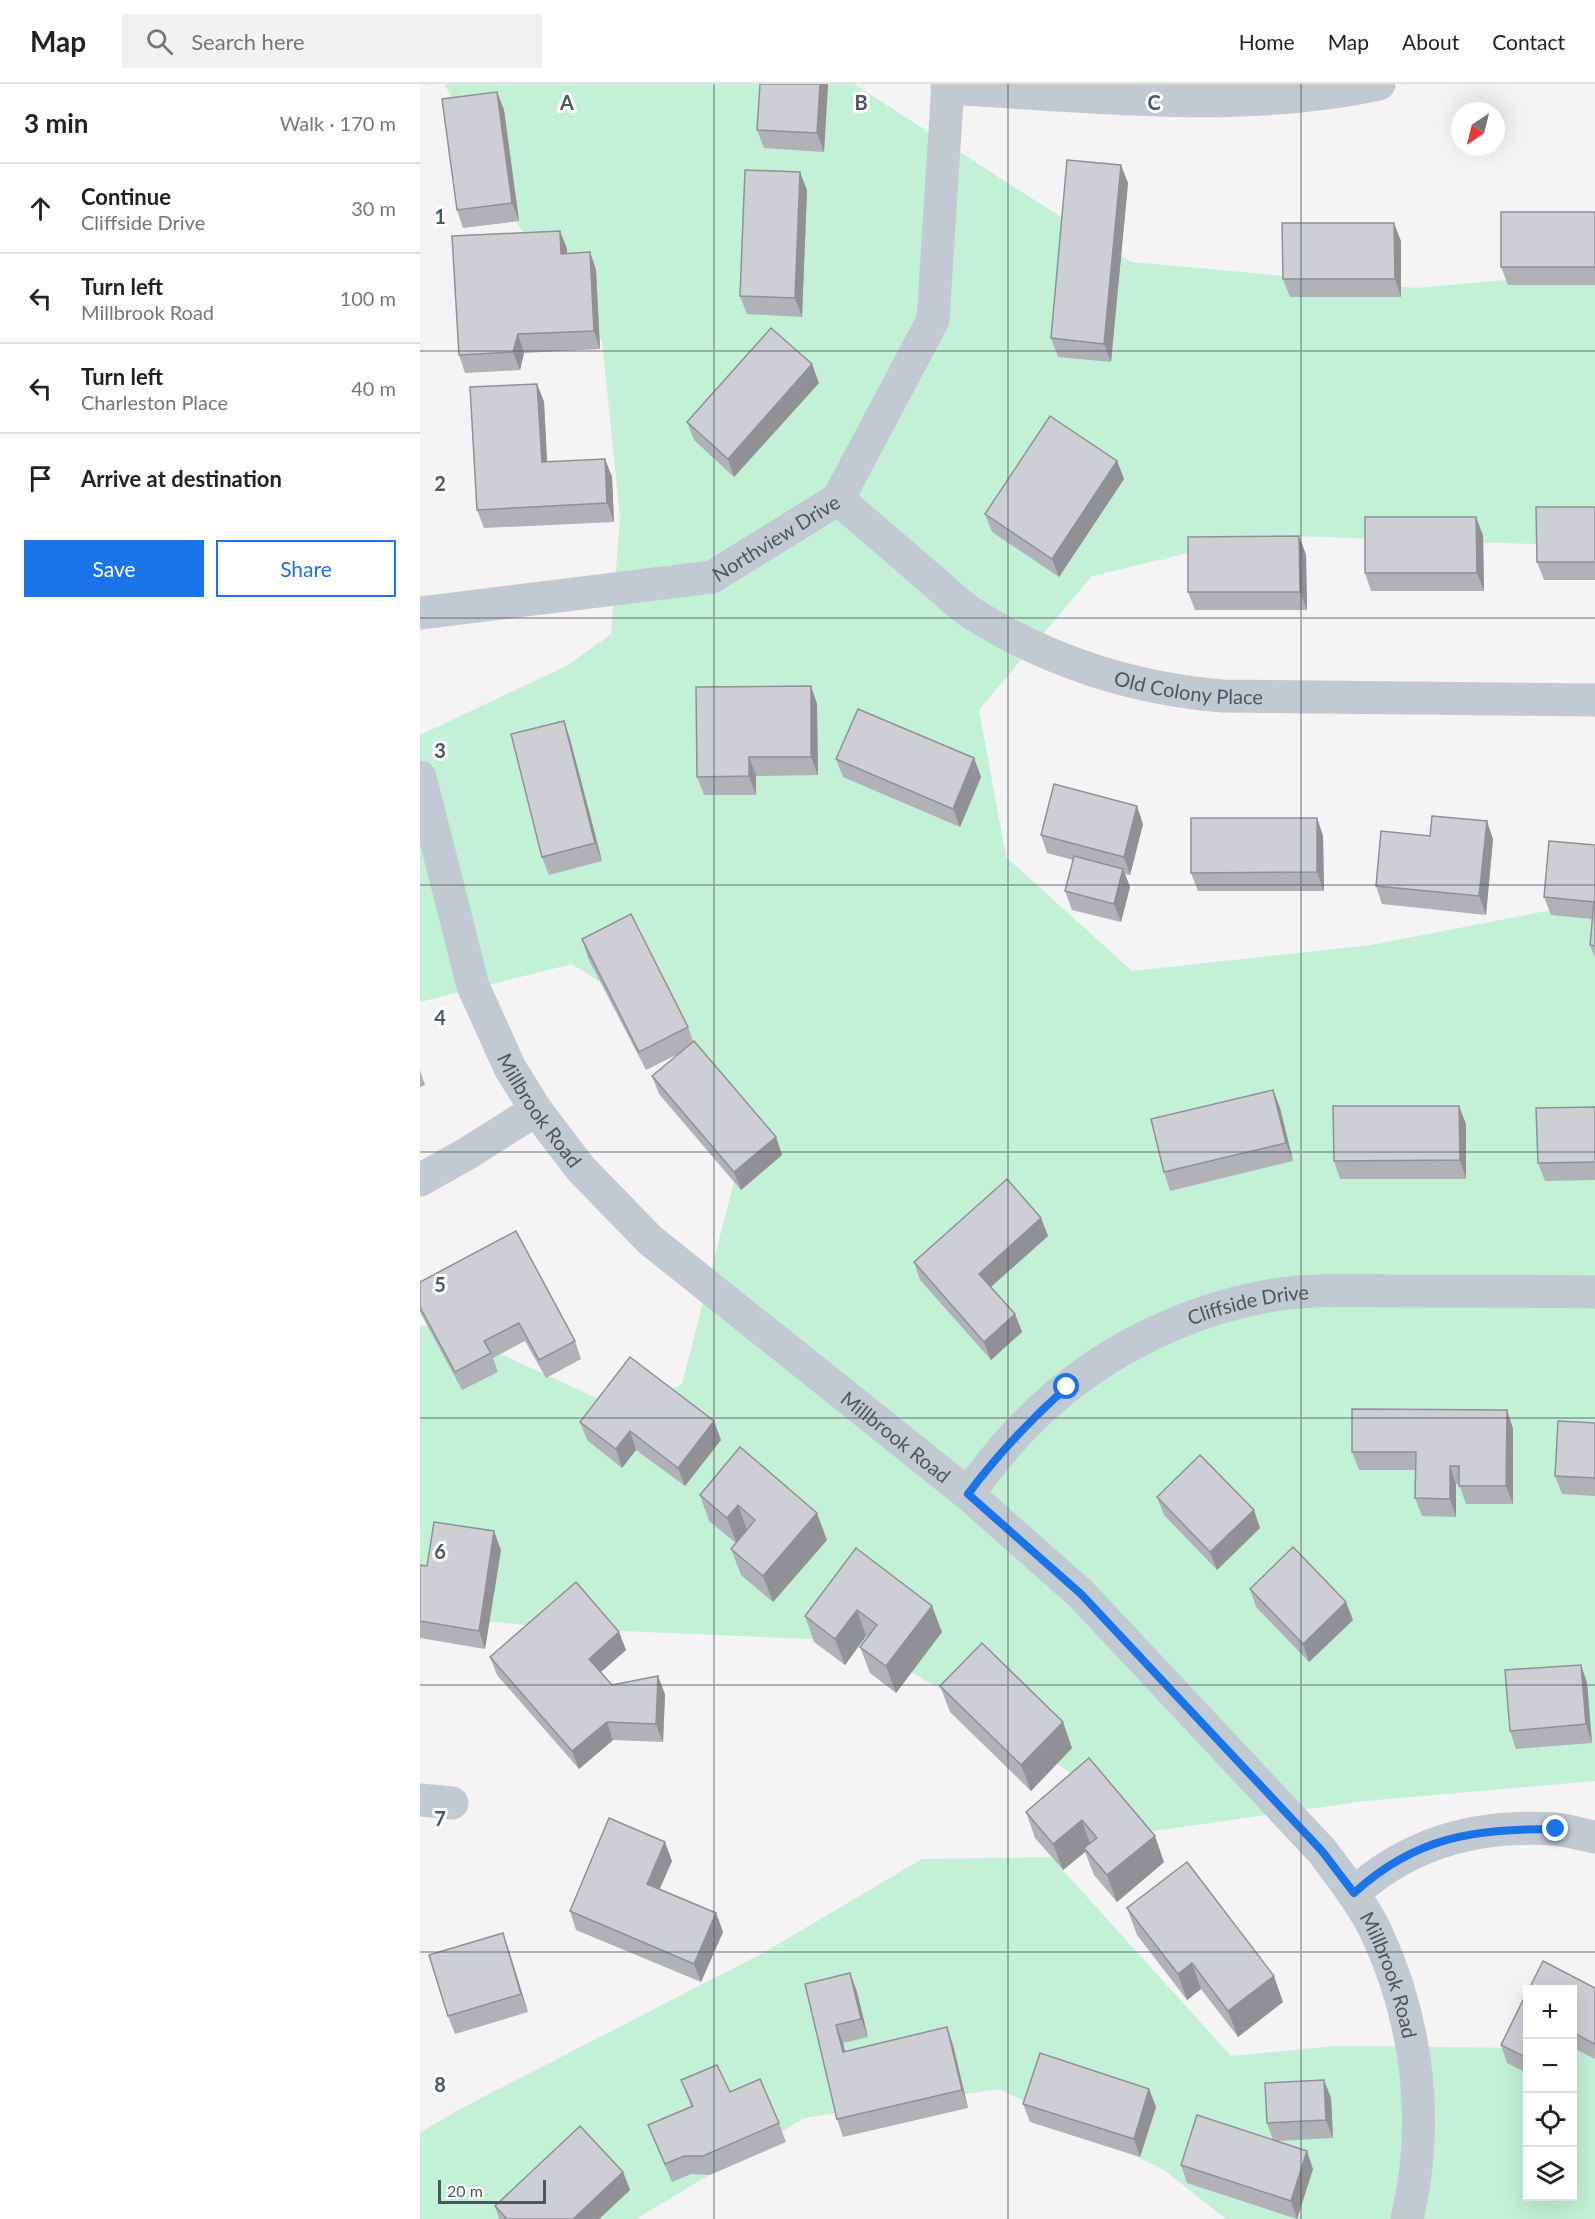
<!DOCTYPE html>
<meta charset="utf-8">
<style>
:root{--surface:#fff;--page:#f2f2f2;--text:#222;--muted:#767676;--line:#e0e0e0;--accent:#1a73e8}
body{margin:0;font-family:Lato,sans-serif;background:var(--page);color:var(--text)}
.controls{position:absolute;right:18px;bottom:18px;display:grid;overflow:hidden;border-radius:0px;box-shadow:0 6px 24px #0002}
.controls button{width:54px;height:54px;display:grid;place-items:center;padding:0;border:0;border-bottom:2px solid var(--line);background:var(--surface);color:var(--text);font:30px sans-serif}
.compass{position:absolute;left:1031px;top:18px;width:54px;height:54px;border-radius:50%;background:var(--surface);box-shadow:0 6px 24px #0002;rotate:215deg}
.scale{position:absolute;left:18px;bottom:15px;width:108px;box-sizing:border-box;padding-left:6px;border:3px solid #4a5661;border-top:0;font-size:16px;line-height:21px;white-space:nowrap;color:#4a5661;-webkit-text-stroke:4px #fff;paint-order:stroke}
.stop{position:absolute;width:18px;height:18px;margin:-14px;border:4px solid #1a73e8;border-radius:50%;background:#fff}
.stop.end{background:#1a73e8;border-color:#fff;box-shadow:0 2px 6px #0008}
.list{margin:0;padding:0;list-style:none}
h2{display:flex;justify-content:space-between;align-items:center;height:78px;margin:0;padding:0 24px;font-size:26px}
h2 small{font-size:20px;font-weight:400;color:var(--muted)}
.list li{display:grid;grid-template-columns:39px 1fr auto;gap:18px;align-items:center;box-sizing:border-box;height:90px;padding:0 24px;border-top:2px solid var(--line)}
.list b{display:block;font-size:22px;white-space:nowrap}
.list p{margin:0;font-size:20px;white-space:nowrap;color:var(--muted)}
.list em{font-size:20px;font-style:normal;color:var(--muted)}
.actions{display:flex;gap:12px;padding:18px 24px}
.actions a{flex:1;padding:14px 0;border:2px solid var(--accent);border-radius:0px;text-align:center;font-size:21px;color:var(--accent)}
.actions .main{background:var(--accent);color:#fff}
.icon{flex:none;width:33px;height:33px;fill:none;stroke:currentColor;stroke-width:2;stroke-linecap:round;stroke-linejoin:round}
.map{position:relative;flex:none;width:1175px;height:2135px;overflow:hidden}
header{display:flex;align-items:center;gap:36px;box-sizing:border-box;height:84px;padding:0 30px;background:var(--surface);border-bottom:2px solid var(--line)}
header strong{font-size:28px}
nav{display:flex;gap:33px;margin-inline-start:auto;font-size:21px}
.search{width:420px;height:54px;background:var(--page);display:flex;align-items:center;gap:15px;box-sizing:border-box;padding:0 21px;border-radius:0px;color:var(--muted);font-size:22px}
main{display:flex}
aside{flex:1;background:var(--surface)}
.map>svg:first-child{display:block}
.green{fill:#c3f1d5}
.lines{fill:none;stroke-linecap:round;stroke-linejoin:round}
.street{stroke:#c1cad2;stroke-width:33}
.wall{fill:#b0b2b7}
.shaded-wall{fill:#909195}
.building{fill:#cdcfd5;stroke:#909195;stroke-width:1.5}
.route{stroke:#1a73e8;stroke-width:8}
.grid{fill:none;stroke:#4a5661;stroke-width:1.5;stroke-opacity:0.55}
.labels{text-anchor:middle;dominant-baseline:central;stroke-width:6;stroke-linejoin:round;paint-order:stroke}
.street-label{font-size:20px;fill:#4a5661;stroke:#fff}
.grid-label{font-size:20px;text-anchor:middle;font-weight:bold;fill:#4a5661;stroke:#fff;stroke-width:6;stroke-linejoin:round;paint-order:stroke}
</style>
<header>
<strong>Map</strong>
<div class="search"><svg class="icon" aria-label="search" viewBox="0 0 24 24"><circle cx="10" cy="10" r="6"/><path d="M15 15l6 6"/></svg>Search here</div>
<nav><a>Home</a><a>Map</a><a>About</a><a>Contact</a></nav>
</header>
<main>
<aside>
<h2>3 min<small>Walk · 170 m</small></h2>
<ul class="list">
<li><svg class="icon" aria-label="ahead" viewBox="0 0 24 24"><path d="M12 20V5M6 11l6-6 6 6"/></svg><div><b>Continue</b><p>Cliffside Drive</p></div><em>30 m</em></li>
<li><svg class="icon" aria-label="left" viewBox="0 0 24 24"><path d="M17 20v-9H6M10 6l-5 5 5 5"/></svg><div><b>Turn left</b><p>Millbrook Road</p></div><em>100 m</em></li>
<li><svg class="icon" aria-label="left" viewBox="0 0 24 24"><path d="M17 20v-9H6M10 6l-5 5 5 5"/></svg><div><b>Turn left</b><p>Charleston Place</p></div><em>40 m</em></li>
<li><svg class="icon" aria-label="arrive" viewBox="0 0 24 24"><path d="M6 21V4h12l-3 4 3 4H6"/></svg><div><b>Arrive at destination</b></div></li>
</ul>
<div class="actions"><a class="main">Save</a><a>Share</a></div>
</aside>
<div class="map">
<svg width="1175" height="2135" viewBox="0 0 1175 2135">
<rect width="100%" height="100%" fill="#f5f3f3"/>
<g class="green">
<polygon points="25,0 434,0 711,178 996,204 1175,188 1175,454 1114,460 843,451 672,492 559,626 586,773 712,887 951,861 1152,822 1175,824 1175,1697 945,1717 733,1747 582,1641 438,1557 132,1544 0,1530 0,1242 17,1241 205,1327 262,1300 317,1086 233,932 152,880 0,918 0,651 148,581 191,550 200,433 182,257 68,99"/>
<polygon points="631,1773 811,1972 915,1962 1107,1964 1108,2112 1152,2112 1153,1965 1175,1964 1175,2135 806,2135 744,2086 579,2005 384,2034 216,2135 0,2135 0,2049 38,2026 343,1869 502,1775"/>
</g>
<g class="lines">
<g class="street">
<path d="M527,4C669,12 819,30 959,0"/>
<path id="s1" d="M418,415C447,440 476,465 505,490C520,502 534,517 550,528C626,577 714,605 803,612L1175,616"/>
<path id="s2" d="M0,529L292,493L418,415L513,236L528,0"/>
<path id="s3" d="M0,693L53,902L90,984L116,1026L161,1085L230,1156L548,1410L661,1510L902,1767C922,1794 943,1820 957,1850C998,1939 1010,2040 987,2135"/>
<polyline points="0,1096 48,1069 116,1026"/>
<path id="s4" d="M548,1410C567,1384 586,1359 609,1337C672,1273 759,1228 848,1212C893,1204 938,1207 984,1207C1048,1207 1111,1207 1175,1208"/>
<polyline points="0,1716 32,1719"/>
<path d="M934,1809C990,1758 1059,1740 1134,1745C1148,1746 1162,1751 1175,1753"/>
</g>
</g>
<g class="wall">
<polygon points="340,0 408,0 404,68 344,64 337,46"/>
<polygon points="77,8 84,26 99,137 43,144 37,126"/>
<polygon points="708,99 691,278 638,273 631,254"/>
<polygon points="387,106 382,233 327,230 320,212"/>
<polygon points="1175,128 1175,201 1088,201 1081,183"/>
<polygon points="140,147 147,165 147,170 170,168 176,186 180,265 104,269 100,286 45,289 39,271"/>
<polygon points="981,157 981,213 870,213 863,195"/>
<polygon points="399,299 314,393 274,356 267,338"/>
<polygon points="117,300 124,318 127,378 185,375 192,393 194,438 64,444 57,426"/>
<polygon points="697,377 704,395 639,493 572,448 565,430"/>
<polygon points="1175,423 1175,496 1124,496 1117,478"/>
<polygon points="1063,451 1064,507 951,507 945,489"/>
<polygon points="879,452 886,471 887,526 775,526 768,508"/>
<polygon points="391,602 397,620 398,691 336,692 336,711 284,711 277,693"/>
<polygon points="144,637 150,655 182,777 129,791 122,773"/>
<polygon points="554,674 561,693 540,743 423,693 416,675"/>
<polygon points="897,734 903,752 904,807 778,807 771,789"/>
<polygon points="723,740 710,791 705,790 710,803 701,838 652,826 645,807 653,776 627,769 621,751"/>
<polygon points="1010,752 1073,755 1066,831 962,820 956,802"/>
<polygon points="1175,761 1175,874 1170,861 1172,835 1131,831 1124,813"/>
<polygon points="162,855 268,943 273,957 356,1053 362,1071 321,1106 239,1010 232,992 258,970 226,986 168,874"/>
<polygon points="0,986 5,1001 0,1003"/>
<polygon points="853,1006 860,1024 873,1077 750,1107 744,1088"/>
<polygon points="1175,1023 1175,1096 1125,1097 1118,1079"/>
<polygon points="1046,1040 1046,1095 920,1095 914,1077"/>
<polygon points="621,1134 628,1152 571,1203 595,1230 602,1248 571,1276 500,1196 494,1178"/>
<polygon points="0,1198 155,1257 161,1275 126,1294 105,1257 73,1274 78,1288 42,1306 0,1228"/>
<polygon points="1087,1326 1093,1345 1093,1420 1046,1420 1039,1400 1036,1400 1036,1433 1002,1432 995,1414 996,1386 939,1386 932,1368"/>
<polygon points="160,1338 301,1356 265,1402 216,1366 202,1384 167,1356"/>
<polygon points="1175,1339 1175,1412 1142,1410 1135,1392"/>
<polygon points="320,1363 407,1456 353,1518 321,1491 311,1465 316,1459 289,1437 280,1411"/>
<polygon points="737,1413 834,1426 840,1444 797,1486 744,1431"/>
<polygon points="436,1464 522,1548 476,1609 450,1589 440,1563 448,1553 446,1552 425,1581 394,1558 385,1532"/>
<polygon points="81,1466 65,1565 0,1554 0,1481 7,1482"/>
<polygon points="830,1505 933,1536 889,1578 836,1523"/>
<polygon points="199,1548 206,1566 181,1588 192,1601 245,1610 243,1658 193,1656 159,1685 77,1591 70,1573"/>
<polygon points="1161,1581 1167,1599 1172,1659 1096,1665 1090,1647"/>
<polygon points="520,1602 652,1664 611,1707 530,1628"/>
<polygon points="669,1674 744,1778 697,1818 674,1791 665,1768 643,1786 615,1754 606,1728"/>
<polygon points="252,1777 239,1805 296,1829 303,1848 281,1898 156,1846 150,1827"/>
<polygon points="707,1824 863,1918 818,1953 781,1905 767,1916 717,1851"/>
<polygon points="89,1867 108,1928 35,1950 28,1932"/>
<polygon points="430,1889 437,1908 448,1953 423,1959 425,1967 533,1961 548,2024 423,2053 417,2035 385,1900"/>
<polygon points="1175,1904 1175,1975 1152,1963 1152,1905"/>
<polygon points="1107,1908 1107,1989 1087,1979 1081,1961"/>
<polygon points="261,1996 310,2008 359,2039 366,2058 290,2091 271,2090 252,2098 235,2059 228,2041 271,2022"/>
<polygon points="729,2005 736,2023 720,2073 610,2038 603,2020"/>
<polygon points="911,2014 913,2054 857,2057 893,2085 877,2135 767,2099 761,2081 853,2056 847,2039"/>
<polygon points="203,2088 210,2106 179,2135 79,2135 75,2122"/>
</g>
<g class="shaded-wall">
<polygon points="400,0 408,0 404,68 397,49"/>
<polygon points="77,8 84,26 99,137 92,119"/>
<polygon points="701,81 708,99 691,278 684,260"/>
<polygon points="380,88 387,106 382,233 375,214"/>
<polygon points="974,139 981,157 981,213 975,195"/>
<polygon points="140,147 147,165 148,188 141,170"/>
<polygon points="170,168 176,186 180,265 174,247"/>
<polygon points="98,250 104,269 100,286 93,268"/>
<polygon points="392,280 399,299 314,393 308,375"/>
<polygon points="117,300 124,318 128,396 122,378"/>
<polygon points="185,375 192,393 194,438 187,419"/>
<polygon points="697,377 704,395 639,493 632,475"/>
<polygon points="1056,433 1063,451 1064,507 1057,489"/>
<polygon points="879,452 886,471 887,526 880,508"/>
<polygon points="391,602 397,620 398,691 391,673"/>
<polygon points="144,637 150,655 182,777 175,759"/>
<polygon points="329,673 336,692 336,711 329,692"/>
<polygon points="554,674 561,693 540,743 533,725"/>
<polygon points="717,722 723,740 710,791 704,773"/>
<polygon points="897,734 903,752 904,807 897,788"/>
<polygon points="1067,737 1073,755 1066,831 1059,812"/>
<polygon points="703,785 710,803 701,838 694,820"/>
<polygon points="853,1006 860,1024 873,1077 866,1059"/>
<polygon points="1039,1022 1046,1040 1046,1095 1040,1076"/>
<polygon points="356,1053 362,1071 321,1106 314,1088"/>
<polygon points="621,1134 628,1152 565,1208 559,1190"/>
<polygon points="595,1230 602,1248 571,1276 564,1258"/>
<polygon points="1087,1326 1093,1345 1093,1420 1086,1402"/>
<polygon points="294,1337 301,1356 265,1402 258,1384"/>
<polygon points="210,1347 216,1366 202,1384 196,1365"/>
<polygon points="1030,1382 1036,1400 1036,1433 1030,1415"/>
<polygon points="318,1421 328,1448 317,1460 307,1434"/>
<polygon points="834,1426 840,1444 797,1486 790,1468"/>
<polygon points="397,1429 407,1456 353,1518 343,1492"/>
<polygon points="74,1447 81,1466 65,1565 59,1547"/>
<polygon points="926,1518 933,1536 889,1578 883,1560"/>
<polygon points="512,1522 522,1548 476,1609 466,1582"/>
<polygon points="437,1526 446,1552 425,1581 415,1555"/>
<polygon points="199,1548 206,1566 175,1593 169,1575"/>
<polygon points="1161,1581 1167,1599 1172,1659 1166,1640"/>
<polygon points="238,1592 245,1610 243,1658 236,1640"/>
<polygon points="187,1638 193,1656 159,1685 152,1667"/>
<polygon points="643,1638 652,1664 611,1707 601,1681"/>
<polygon points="662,1736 671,1763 664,1764 665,1768 643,1786 633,1760"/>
<polygon points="735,1752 744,1778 697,1818 687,1791"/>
<polygon points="245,1758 252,1777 234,1818 227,1800"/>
<polygon points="296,1829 303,1848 281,1898 274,1880"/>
<polygon points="83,1849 89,1867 108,1928 101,1910"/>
<polygon points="772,1879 781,1905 767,1916 758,1890"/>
<polygon points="430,1889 437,1908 448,1953 441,1935"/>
<polygon points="854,1892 863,1918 818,1953 808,1927"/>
<polygon points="416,1941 423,1959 429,1986 423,1968"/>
<polygon points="527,1943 533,1961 548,2024 542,2006"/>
<polygon points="904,1996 911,2014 913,2054 906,2036"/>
<polygon points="729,2005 736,2023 720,2073 714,2055"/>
<polygon points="887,2067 893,2085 877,2135 871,2117"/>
<polygon points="203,2088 210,2106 179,2135 153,2135"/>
</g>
<g class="building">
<polygon points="340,0 400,0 397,49 337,46"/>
<polygon points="77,8 92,119 37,126 22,15"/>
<polygon points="647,76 701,81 684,260 631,254"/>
<polygon points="325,86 380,88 375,214 320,212"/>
<rect x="1081" y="128" width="94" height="55"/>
<polygon points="862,139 974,139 975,195 863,195"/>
<polygon points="140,147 141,170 170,168 174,247 98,250 93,268 39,271 32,152"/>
<polygon points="351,244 392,280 308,375 267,338"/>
<polygon points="117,300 122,378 185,375 187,419 57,426 50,303"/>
<polygon points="630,332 697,377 632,475 565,430"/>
<polygon points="1116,423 1175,423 1175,478 1117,478"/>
<polygon points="945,433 1056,433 1057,489 945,489"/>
<polygon points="879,452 880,508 768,508 768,453"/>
<polygon points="391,602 391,673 329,673 329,692 277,693 276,603"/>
<polygon points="438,625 554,674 533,725 416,675"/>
<polygon points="144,637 175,759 122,773 91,650"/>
<polygon points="634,700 717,722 704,773 621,751"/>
<polygon points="1012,732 1067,737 1059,812 956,802 961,747 1010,752"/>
<polygon points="771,734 897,734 897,788 771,789"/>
<polygon points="1129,757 1175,761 1175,862 1170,861 1174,818 1124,813"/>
<polygon points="654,772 703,785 694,820 645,807"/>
<polygon points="211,830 268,943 219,968 162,855"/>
<polygon points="274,957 356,1053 314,1088 232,992"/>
<polygon points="853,1006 866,1059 744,1088 731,1035"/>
<polygon points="913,1022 1039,1022 1040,1076 914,1077"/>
<polygon points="1175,1023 1175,1078 1118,1079 1116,1024"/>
<polygon points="587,1095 621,1134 559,1190 595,1230 564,1258 494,1178"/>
<polygon points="96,1147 155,1257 119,1276 99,1239 64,1257 71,1269 35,1288 0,1223 0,1198"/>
<polygon points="210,1273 294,1337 258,1384 210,1347 196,1365 160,1338"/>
<polygon points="932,1325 1087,1326 1086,1402 1039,1402 1039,1382 1030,1382 1030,1415 995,1414 996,1368 932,1368"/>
<polygon points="1138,1337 1175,1339 1175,1394 1135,1392"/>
<polygon points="320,1363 397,1429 343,1492 311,1465 335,1436 318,1421 307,1434 280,1411"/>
<polygon points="780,1371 834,1426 790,1468 737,1413"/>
<polygon points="14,1438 74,1447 59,1547 0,1537 0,1481 7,1482"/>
<polygon points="873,1463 926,1518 883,1560 830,1505"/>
<polygon points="436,1464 512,1522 466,1582 440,1563 457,1541 437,1526 415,1555 385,1532"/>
<polygon points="156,1498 199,1548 169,1575 192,1601 238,1592 236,1640 187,1638 152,1667 70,1573"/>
<polygon points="562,1559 643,1638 601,1681 520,1602"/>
<polygon points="1161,1581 1166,1640 1090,1647 1085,1586"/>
<polygon points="669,1674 735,1752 687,1791 664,1764 677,1754 662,1736 633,1760 606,1728"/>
<polygon points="189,1734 245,1758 227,1800 296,1829 274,1880 150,1827"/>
<polygon points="767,1778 854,1892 808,1927 772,1879 758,1890 707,1824"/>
<polygon points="83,1849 101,1910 28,1932 9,1871"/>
<polygon points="1123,1877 1175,1904 1175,1960 1152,1948 1152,1905 1109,1905"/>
<polygon points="430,1889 441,1935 416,1941 423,1968 527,1943 542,2006 417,2035 385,1900"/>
<polygon points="1107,1908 1107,1974 1081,1961"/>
<polygon points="620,1969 729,2005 714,2055 603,2020"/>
<polygon points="297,1981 310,2008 340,1995 359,2039 283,2072 264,2072 245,2080 228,2041 273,2022 261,1996"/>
<polygon points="904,1996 906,2036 847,2039 845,1999"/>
<polygon points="777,2031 887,2067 871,2117 761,2081"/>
<polygon points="160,2042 203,2088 153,2135 87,2135 75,2122"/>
</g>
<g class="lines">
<path class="route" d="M647,1303C610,1336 578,1370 548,1410L661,1510L902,1767L934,1809C996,1752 1055,1745 1136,1745"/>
</g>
<path class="grid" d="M294,0V2135M588,0V2135M881,0V2135M0,267H1175M0,534H1175M0,801H1175M0,1068H1175M0,1334H1175M0,1601H1175M0,1868H1175"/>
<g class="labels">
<g class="street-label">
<text stroke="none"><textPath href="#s2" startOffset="369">Northview Drive</textPath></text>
<text stroke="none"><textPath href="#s1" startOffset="408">Old Colony Place</textPath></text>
<text stroke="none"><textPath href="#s3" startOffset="357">Millbrook Road</textPath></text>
<text stroke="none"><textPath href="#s4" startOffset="348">Cliffside Drive</textPath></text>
<text stroke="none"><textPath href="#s3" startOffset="843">Millbrook Road</textPath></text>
<text stroke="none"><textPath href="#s3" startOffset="1581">Millbrook Road</textPath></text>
</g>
</g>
<g class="grid-label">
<text x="147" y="26">A</text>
<text x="441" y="26">B</text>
<text x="734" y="26">C</text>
<text x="20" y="140">1</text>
<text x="20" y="407">2</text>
<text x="20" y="674">3</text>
<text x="20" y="941">4</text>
<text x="20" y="1208">5</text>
<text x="20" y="1475">6</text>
<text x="20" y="1742">7</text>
<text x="20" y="2008">8</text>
</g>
</svg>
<div class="controls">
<button>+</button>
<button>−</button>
<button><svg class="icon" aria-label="locate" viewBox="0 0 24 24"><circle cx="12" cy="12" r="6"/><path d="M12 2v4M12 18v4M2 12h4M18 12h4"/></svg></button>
<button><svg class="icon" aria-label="layers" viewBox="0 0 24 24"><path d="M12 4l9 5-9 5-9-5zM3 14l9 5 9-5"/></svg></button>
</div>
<svg class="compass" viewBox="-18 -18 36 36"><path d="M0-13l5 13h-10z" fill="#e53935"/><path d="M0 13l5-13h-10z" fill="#767676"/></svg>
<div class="scale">20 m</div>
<div class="stop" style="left:647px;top:1303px"></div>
<div class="stop end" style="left:1136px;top:1745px"></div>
</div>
</main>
